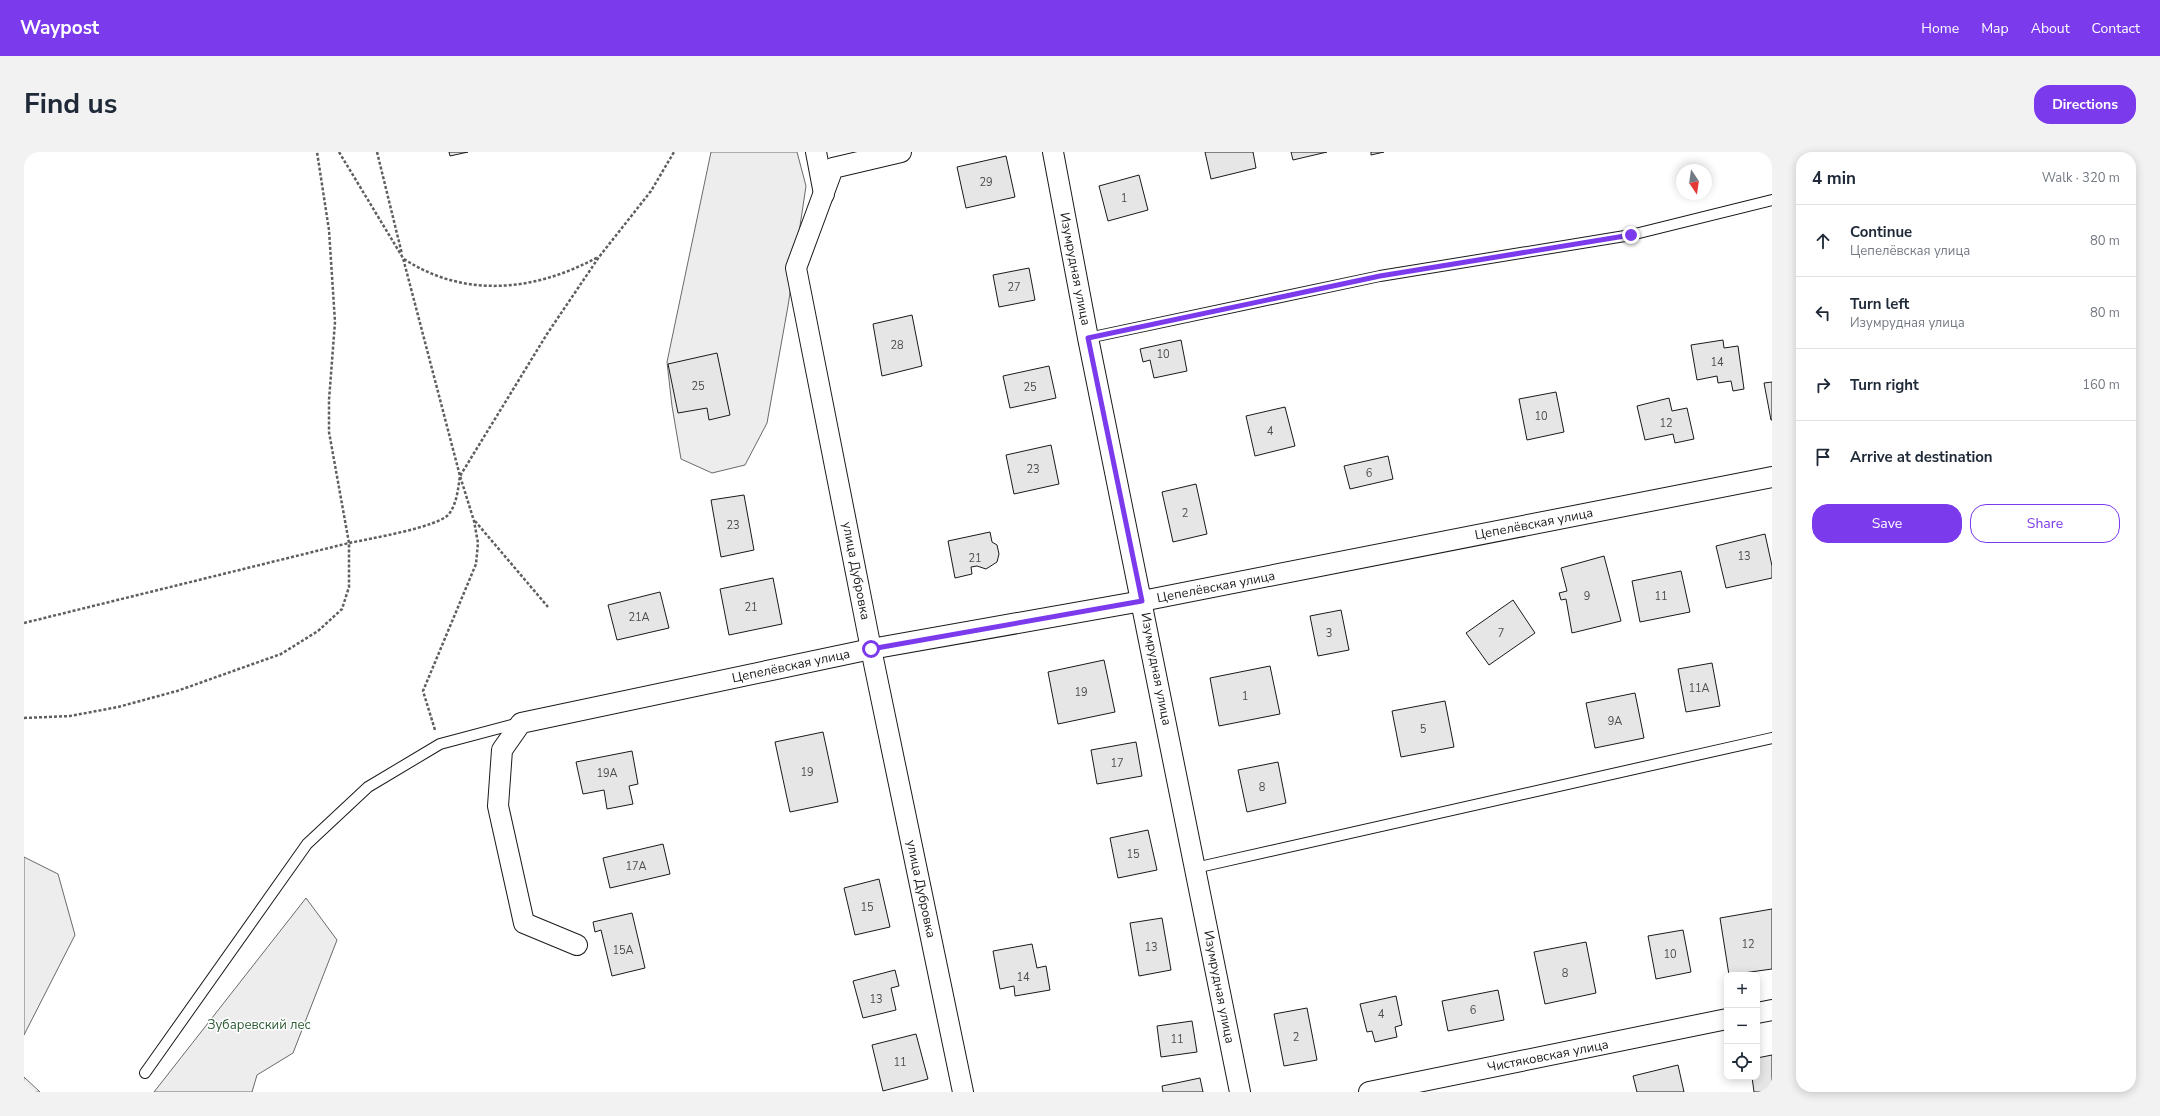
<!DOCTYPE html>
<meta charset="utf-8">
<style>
:root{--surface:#fff;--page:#f2f2f3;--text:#1f2937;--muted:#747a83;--line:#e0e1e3;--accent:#7c3aed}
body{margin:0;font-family:"Nunito Sans",sans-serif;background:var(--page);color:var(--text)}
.controls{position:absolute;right:12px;bottom:12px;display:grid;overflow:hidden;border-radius:8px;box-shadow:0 2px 10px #0003}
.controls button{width:36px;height:36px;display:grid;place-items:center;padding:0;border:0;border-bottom:1px solid var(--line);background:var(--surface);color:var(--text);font:20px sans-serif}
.compass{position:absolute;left:1652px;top:12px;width:36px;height:36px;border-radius:50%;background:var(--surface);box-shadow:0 2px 10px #0003;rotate:167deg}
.stop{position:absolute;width:12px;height:12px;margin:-9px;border:3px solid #7c3aed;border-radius:50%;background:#fff}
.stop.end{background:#7c3aed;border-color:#fff;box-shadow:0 1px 4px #0008}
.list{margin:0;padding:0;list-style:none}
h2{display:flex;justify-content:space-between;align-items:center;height:52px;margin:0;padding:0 16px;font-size:17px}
h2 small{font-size:13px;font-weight:400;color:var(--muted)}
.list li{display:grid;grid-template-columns:26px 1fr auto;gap:12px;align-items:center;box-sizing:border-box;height:72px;padding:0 16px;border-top:1px solid var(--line)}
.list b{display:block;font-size:15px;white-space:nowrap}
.list p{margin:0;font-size:13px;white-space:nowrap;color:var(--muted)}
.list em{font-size:13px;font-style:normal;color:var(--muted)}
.actions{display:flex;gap:8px;padding:12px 16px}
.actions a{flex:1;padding:9px 0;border:1px solid var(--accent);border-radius:16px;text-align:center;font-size:14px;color:var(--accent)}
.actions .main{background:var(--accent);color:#fff}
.icon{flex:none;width:22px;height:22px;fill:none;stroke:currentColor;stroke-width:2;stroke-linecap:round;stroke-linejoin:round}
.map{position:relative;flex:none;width:1748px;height:940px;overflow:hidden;border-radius:16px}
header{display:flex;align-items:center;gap:24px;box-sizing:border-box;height:56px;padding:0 20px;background:var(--accent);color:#fff}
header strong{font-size:19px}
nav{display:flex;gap:22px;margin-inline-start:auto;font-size:14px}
.intro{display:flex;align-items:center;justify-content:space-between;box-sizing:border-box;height:96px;padding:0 24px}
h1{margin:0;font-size:28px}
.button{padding:10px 18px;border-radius:16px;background:var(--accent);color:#fff;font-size:14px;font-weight:700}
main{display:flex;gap:24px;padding:0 24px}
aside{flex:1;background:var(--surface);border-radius:16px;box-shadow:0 2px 10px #0003}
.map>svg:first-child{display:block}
.built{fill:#ededed;stroke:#6a6a6a}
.building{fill:#e6e6e6;stroke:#1a1a1a}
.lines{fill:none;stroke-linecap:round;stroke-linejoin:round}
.lane-casing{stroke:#1a1a1a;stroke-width:12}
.street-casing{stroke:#1a1a1a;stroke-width:22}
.path{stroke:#5f5f5f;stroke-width:2.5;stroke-dasharray:3 2;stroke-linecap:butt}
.lane{stroke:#fff;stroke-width:10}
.street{stroke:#fff;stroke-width:20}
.route{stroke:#7c3aed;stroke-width:5}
.labels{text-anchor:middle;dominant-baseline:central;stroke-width:3;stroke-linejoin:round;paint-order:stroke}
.number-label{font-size:11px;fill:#4d4d4d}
.street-label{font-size:13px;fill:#1a1a1a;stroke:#fff}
.park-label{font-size:13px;fill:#2b5a34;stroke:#fff}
</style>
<header>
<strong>Waypost</strong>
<nav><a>Home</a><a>Map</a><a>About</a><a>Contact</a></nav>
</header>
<div class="intro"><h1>Find us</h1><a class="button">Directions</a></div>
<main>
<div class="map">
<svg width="1748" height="940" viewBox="0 0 1748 940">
<rect width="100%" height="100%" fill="#fff"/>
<g class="built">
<polygon points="687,0 773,0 782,34 764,154 743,271 721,313 688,321 657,307 648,254 643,210"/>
<polygon points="0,705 34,722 51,783 0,883"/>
<polygon points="282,746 313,788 269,901 233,923 228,940 130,940"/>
<polygon points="0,925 16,940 0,940"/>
</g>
<g class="building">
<polygon points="425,0 444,0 426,4"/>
<polygon points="1181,0 1229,0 1232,16 1187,27"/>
<polygon points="1267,0 1303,0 1269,8"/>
<polygon points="1347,0 1360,0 1347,3"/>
<polygon points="982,4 991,45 942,56 933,15"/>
<polygon points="1115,23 1124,58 1084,69 1075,34"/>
<polygon points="1005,116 1011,148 975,155 969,123"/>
<polygon points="888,163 898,214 858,224 849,172"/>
<polygon points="1157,188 1163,219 1130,226 1126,208 1119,210 1116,197"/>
<polygon points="1699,188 1700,196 1714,194 1720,237 1709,239 1707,229 1694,231 1693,224 1673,228 1667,193"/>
<polygon points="693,201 706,263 685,268 683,256 654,261 644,212"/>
<polygon points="1025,214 1032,246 986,256 979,224"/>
<polygon points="1748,230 1748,268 1747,268 1740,231"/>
<polygon points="1532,240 1540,280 1503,288 1495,247"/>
<polygon points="1645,246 1648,259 1663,256 1670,287 1651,291 1649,282 1621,288 1613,254"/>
<polygon points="1261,255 1271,294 1231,304 1222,264"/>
<polygon points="1027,293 1035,332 990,342 982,303"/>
<polygon points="1364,304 1369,327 1326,337 1320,314"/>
<polygon points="1172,332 1183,382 1149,390 1138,340"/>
<polygon points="720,343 730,398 697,405 687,348"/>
<polygon points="966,380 968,390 973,393 975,402 973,410 962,417 953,414 947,415 948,422 931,426 924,389"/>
<polygon points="1741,382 1748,414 1748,426 1702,436 1692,394"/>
<polygon points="1580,404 1597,469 1548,481 1542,447 1537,448 1535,441 1543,439 1537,416"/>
<polygon points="1657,419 1666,460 1616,470 1608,429"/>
<polygon points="749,426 758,472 705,483 696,437"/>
<polygon points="636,440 645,476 593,488 584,453"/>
<polygon points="1489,448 1511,481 1465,513 1442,481"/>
<polygon points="1317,458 1325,498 1294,504 1286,464"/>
<polygon points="1080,508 1091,560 1034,572 1024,520"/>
<polygon points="1688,511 1696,554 1662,560 1654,517"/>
<polygon points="1246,514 1256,562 1195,574 1186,526"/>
<polygon points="1611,541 1620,586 1571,596 1562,551"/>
<polygon points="1421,549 1430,595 1377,605 1368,559"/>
<polygon points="799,580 814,650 766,660 751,590"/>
<polygon points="1112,590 1118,624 1073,632 1067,598"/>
<polygon points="608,599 614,632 605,634 609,652 583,657 580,638 559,642 552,610"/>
<polygon points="1254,610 1262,651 1223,660 1214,618"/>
<polygon points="1124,678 1133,718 1094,726 1086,686"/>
<polygon points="639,692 646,722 586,736 579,706"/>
<polygon points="855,727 866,775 831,783 820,736"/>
<polygon points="1748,757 1748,817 1705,823 1696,766"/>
<polygon points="608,761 621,816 588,824 577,778 571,780 569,770"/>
<polygon points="1138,766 1147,818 1115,824 1106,771"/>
<polygon points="1659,778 1667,820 1632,827 1624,784"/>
<polygon points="1562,790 1572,841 1521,852 1510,800"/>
<polygon points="1008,792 1013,816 1022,814 1026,838 991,844 990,834 976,837 969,799"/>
<polygon points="871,818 875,834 867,836 872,858 839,866 829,829"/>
<polygon points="1474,838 1480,868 1424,879 1418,849"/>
<polygon points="1372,844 1378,873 1371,875 1373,885 1351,890 1348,879 1343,880 1336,852"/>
<polygon points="1283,856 1293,908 1260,914 1250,862"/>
<polygon points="1168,869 1173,900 1137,905 1133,874"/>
<polygon points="892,882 904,927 859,939 848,893"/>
<polygon points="1748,903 1748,940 1730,940 1728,925 1733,925 1733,906"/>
<polygon points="1654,913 1660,940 1613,940 1609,924"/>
<polygon points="1176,926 1179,940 1139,940 1138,934"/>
</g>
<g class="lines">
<defs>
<g id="lane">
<polyline points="1064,186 1356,124 1607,83 1748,48"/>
<polyline points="1171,716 1748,586"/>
<polyline points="121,921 283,692 344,635 416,592 495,571"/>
</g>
<g id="street">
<polyline points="792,0 800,42"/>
<polyline points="877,0 809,16 772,116 847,497 939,940"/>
<polyline points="1029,0 1064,186 1216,940"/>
<polyline points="553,793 500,771 474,654 478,598 497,571 847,497 1118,449 1748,325"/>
<polyline points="1733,861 1748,858"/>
<polyline points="1345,940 1703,867"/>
</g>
</defs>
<use href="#lane" class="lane-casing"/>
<use href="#street" class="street-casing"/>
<g class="path">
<polyline points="315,0 379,106 436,324 450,369 454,391 452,412 399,539 411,578"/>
<polyline points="353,0 378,102"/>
<path d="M380,107C441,147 512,139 574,105"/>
<polyline points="451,369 524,455"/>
<polyline points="0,471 325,391 305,280 305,248 311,170 305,78 293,0"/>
<path d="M0,566L46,564L94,555L153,539L257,502L294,479L318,457L325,435V391C344,387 415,375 425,362C433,351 434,337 436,324L523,182L575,105L627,39L650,0"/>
</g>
<use href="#lane" class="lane"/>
<use href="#street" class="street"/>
</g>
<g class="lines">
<polyline class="route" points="847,497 1118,449 1064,186 1356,124 1607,83"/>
</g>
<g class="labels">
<g class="number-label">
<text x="962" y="30">29</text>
<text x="1100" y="46">1</text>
<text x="990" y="135">27</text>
<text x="873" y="193">28</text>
<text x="1139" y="202">10</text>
<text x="1693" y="210">14</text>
<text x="674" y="234">25</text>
<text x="1006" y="235">25</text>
<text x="1517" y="264">10</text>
<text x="1642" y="271">12</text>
<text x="1246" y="279">4</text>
<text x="1009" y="317">23</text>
<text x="1345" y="321">6</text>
<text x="1161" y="361">2</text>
<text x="709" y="373">23</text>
<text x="1720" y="404">13</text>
<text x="951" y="406">21</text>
<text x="1563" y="444">9</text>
<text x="1637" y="444">11</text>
<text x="727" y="455">21</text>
<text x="615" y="465">21А</text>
<text x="1305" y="481">3</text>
<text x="1477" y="481">7</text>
<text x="1675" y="536">11А</text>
<text x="1057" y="540">19</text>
<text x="1221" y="544">1</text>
<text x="1591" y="569">9А</text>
<text x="1399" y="577">5</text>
<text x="1093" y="611">17</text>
<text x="783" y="620">19</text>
<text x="583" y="621">19А</text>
<text x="1238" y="635">8</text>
<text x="1109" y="702">15</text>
<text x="612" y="714">17А</text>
<text x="843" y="755">15</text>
<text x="1724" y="792">12</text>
<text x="1127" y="795">13</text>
<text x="599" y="798">15А</text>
<text x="1646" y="802">10</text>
<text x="1541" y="821">8</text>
<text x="999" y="825">14</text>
<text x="852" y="847">13</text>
<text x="1449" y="858">6</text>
<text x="1357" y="862">4</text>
<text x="1272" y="885">2</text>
<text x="1153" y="887">11</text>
<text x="876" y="910">11</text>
</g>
<g class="street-label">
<text transform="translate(1051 117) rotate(79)">Изумрудная улица</text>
<text transform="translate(1510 372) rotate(-11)">Цепелёвская улица</text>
<text transform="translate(832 419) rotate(79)">улица Дубровка</text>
<text transform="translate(1192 435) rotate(-11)">Цепелёвская улица</text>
<text transform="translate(767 514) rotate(-12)">Цепелёвская улица</text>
<text transform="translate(1132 517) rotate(79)">Изумрудная улица</text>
<text transform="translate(897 737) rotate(78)">улица Дубровка</text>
<text transform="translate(1195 835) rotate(79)">Изумрудная улица</text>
<text transform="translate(1524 904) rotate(-11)">Чистяковская улица</text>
</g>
<g class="park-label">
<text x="235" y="873">Зубаревский лес</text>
</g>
</g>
</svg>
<div class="controls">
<button>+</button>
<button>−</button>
<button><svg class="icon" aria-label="locate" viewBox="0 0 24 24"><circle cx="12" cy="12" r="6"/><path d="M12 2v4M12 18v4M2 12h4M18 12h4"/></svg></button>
</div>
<svg class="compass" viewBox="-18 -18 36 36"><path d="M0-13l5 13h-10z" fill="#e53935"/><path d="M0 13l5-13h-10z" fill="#747a83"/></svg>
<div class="stop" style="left:847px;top:497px"></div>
<div class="stop end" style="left:1607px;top:83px"></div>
</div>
<aside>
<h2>4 min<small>Walk · 320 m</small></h2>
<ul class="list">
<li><svg class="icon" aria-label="ahead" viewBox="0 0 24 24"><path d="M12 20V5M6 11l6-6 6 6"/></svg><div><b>Continue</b><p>Цепелёвская улица</p></div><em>80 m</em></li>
<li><svg class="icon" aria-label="left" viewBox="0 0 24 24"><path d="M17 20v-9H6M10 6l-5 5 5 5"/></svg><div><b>Turn left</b><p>Изумрудная улица</p></div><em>80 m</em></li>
<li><svg class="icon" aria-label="right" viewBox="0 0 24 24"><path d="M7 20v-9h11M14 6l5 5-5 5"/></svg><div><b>Turn right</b></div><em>160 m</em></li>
<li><svg class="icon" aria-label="arrive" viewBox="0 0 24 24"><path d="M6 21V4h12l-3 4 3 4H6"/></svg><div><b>Arrive at destination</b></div></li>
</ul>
<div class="actions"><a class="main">Save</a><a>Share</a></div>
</aside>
</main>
